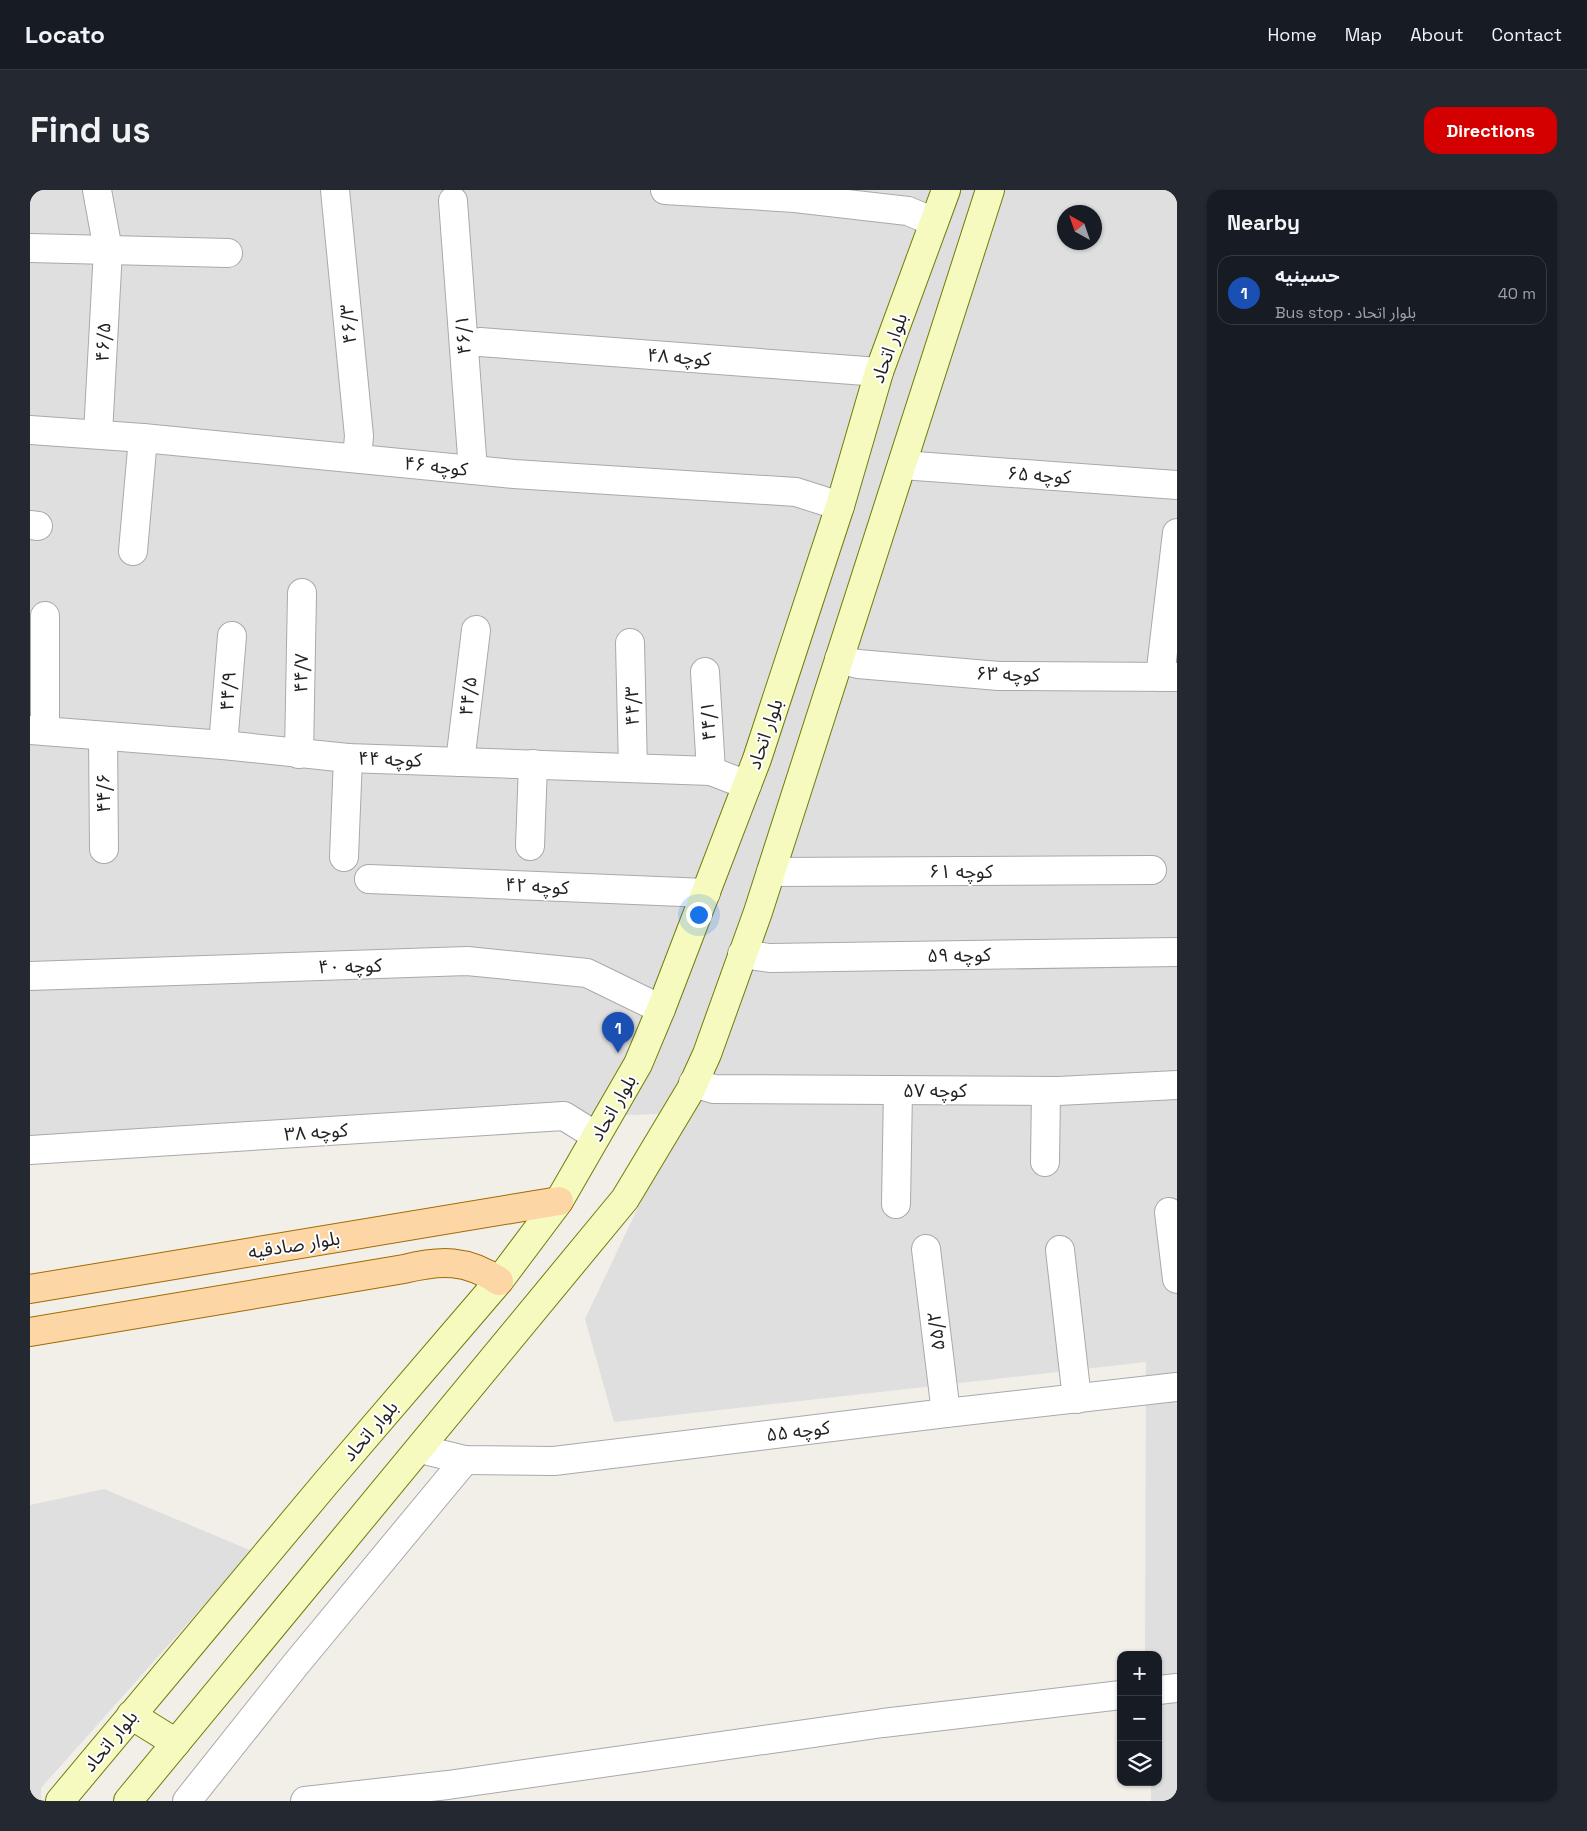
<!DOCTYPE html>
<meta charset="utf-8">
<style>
:root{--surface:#171b24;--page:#242831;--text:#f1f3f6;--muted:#9ea1a6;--line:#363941;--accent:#d40000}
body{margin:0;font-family:"Space Grotesk","Noto Sans Arabic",sans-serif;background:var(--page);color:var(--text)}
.controls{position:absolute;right:15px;bottom:15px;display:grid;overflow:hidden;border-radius:10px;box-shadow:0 1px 4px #0004}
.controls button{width:45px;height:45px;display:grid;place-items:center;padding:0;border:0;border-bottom:1px solid var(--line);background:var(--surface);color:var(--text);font:25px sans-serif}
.compass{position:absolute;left:1027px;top:15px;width:45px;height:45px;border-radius:50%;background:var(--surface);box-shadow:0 1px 4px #0004;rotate:320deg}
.you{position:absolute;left:668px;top:724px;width:18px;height:18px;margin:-12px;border:4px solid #fff;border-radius:50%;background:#1a73e8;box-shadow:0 0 0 8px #1a73e833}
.badge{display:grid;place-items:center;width:32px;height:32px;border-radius:50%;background:var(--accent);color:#fff;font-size:16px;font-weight:700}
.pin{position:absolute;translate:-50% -41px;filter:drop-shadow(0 1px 2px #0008)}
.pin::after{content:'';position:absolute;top:26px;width:18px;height:15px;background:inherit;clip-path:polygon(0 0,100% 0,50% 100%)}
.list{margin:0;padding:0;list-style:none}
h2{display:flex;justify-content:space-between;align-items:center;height:65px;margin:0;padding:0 20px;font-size:21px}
h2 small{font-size:16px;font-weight:400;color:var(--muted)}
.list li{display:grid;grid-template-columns:32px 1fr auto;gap:15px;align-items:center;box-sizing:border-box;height:70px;margin:0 10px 10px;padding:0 10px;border:1px solid var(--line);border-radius:15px}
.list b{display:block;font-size:19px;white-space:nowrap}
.list p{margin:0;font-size:16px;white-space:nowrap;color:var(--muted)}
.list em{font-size:16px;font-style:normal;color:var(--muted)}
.icon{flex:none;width:28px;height:28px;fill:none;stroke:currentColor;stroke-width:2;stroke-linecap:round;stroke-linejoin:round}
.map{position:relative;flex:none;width:1147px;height:1611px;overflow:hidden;border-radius:15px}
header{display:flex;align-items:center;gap:30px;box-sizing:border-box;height:70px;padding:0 25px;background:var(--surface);border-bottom:1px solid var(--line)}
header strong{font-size:24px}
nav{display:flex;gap:28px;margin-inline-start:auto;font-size:18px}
.intro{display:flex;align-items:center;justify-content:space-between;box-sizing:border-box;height:120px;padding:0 30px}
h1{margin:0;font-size:35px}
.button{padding:12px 22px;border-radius:15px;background:var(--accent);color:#fff;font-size:18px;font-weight:700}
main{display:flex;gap:30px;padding:0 30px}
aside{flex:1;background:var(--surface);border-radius:15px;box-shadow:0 1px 4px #0004}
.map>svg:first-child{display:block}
.residential{fill:#e0dfdf;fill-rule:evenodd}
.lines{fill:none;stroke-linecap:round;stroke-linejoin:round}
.minor-casing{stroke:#a9a9a9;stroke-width:30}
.secondary-casing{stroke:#707d05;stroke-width:30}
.primary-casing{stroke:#a06b00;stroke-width:30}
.minor{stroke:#fff;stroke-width:28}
.secondary{stroke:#f7fabf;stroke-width:28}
.primary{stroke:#fcd6a4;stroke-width:28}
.labels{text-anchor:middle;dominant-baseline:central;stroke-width:4;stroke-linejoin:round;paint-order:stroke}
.street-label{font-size:19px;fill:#222;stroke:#fff}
</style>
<header>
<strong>Locato</strong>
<nav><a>Home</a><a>Map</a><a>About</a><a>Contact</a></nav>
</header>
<div class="intro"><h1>Find us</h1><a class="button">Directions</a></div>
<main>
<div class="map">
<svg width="1147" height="1611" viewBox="0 0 1147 1611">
<rect width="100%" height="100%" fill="#f2efe9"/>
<g class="residential">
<path d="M0,0H1147V1611H1121V1592H1128V1465H1115L1116,1172L584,1232L555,1129L653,923L0,948ZM1034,22H1064V52H1034Z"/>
<polygon points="74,1299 222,1361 11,1598 11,1611 0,1611 0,1315"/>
</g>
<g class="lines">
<defs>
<g id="minor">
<polyline points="67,0 78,60 68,244"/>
<polyline points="305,0 329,246 327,268"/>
<polyline points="635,0 765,8 878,21 904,32"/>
<polyline points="423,11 443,280"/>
<polyline points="0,58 198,63"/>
<polyline points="450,152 849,182"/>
<polyline points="0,240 113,248 484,284 766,302 810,316"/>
<polyline points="872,275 1147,295"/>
<polyline points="0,335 8,336"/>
<polyline points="103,361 113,248"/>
<polyline points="600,453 603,578"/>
<polyline points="809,469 828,474 969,486 1147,487"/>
<polyline points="675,482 681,581"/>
<polyline points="1130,487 1147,343"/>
<polyline points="0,540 193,555 318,568 681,581 717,595"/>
<polyline points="15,540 15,426"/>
<polyline points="73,547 74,659"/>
<polyline points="193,555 202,446"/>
<polyline points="269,564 272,403"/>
<polyline points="430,572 446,440"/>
<polyline points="500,656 503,574"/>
<polyline points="314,667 318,568"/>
<polyline points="741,682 1122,680"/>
<polyline points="339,689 676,703"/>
<polyline points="712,764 740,768 1147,762"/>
<polyline points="0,786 437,771 557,783 631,819"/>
<polyline points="663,893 684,899 1028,901 1147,895"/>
<polyline points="0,960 534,926 566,946"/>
<polyline points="1015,972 1016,901"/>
<polyline points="866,1014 868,900"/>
<polyline points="1139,1022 1147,1089"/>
<polyline points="896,1059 916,1223"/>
<polyline points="1030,1060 1047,1209"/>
<polyline points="390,1259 435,1270 524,1271 916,1223 1147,1197"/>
<polyline points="1128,1500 1147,1498"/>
<polyline points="157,1611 266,1474 435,1270"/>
<polyline points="275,1611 418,1595 853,1533 1091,1505"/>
</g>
<g id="secondary">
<polyline points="101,1525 146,1553"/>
<polyline points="30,1611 295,1294 469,1091 529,1011 608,874 631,819 727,569 810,316 849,182 916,0"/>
<polyline points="98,1611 595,1009 661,899 677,864 728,722 960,0"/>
</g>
<g id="primary">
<polyline points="0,1099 529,1011"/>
<path d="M0,1142L374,1079C411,1070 436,1069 469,1091"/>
</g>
</defs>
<use href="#minor" class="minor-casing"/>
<use href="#secondary" class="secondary-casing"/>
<use href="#primary" class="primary-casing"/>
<use href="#minor" class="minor"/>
<use href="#secondary" class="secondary"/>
<use href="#primary" class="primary"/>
</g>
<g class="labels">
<g class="street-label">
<text transform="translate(318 134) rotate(-95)">۴۶/۳</text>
<text transform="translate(433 145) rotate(-94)">۴۶/۱</text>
<text transform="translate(73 152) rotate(-87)">۴۶/۵</text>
<text transform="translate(859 158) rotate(-70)">بلوار اتحاد</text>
<text transform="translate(649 167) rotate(4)">کوچه ۴۸</text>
<text transform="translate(406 276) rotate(6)">کوچه ۴۶</text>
<text transform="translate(1009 285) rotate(4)">کوچه ۶۵</text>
<text transform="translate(271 483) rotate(-89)">۴۴/۷</text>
<text transform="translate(978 484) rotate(2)">کوچه ۶۳</text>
<text transform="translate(198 501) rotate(-86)">۴۴/۹</text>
<text transform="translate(438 506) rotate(-83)">۴۴/۵</text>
<text transform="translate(602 516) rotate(-91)">۴۴/۳</text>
<text transform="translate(678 531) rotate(-93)">۴۴/۱</text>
<text transform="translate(735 544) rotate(-71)">بلوار اتحاد</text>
<text transform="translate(360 569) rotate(2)">کوچه ۴۴</text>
<text transform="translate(73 603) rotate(-90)">۴۴/۶</text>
<text x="931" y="681">کوچه ۶۱</text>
<text transform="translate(507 696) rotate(3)">کوچه ۴۲</text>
<text transform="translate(929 765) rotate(-1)">کوچه ۵۹</text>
<text transform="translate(320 776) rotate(-2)">کوچه ۴۰</text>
<text x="905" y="900">کوچه ۵۷</text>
<text transform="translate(583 918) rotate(-60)">بلوار اتحاد</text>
<text transform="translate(286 942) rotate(-4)">کوچه ۳۸</text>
<text transform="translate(264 1055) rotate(-9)">بلوار صادقیه</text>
<text transform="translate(906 1141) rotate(-97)">۵۵/۲</text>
<text transform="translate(340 1241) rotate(-49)">بلوار اتحاد</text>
<text transform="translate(768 1241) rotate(-7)">کوچه ۵۵</text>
<text transform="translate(80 1551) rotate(-50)">بلوار اتحاد</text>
</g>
</g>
</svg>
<div class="controls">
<button>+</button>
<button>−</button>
<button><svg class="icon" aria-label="layers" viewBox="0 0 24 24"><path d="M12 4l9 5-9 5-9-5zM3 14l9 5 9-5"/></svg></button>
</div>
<svg class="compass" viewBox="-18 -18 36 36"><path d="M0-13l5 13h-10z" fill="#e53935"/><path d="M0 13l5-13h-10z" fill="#9ea1a6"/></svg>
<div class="you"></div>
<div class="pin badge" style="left:588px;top:863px;background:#1a4fb4">1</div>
</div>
<aside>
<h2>Nearby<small></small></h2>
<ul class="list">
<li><span class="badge" style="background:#1a4fb4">1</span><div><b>حسینیه</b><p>Bus stop · بلوار اتحاد</p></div><em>40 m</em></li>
</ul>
</aside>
</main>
